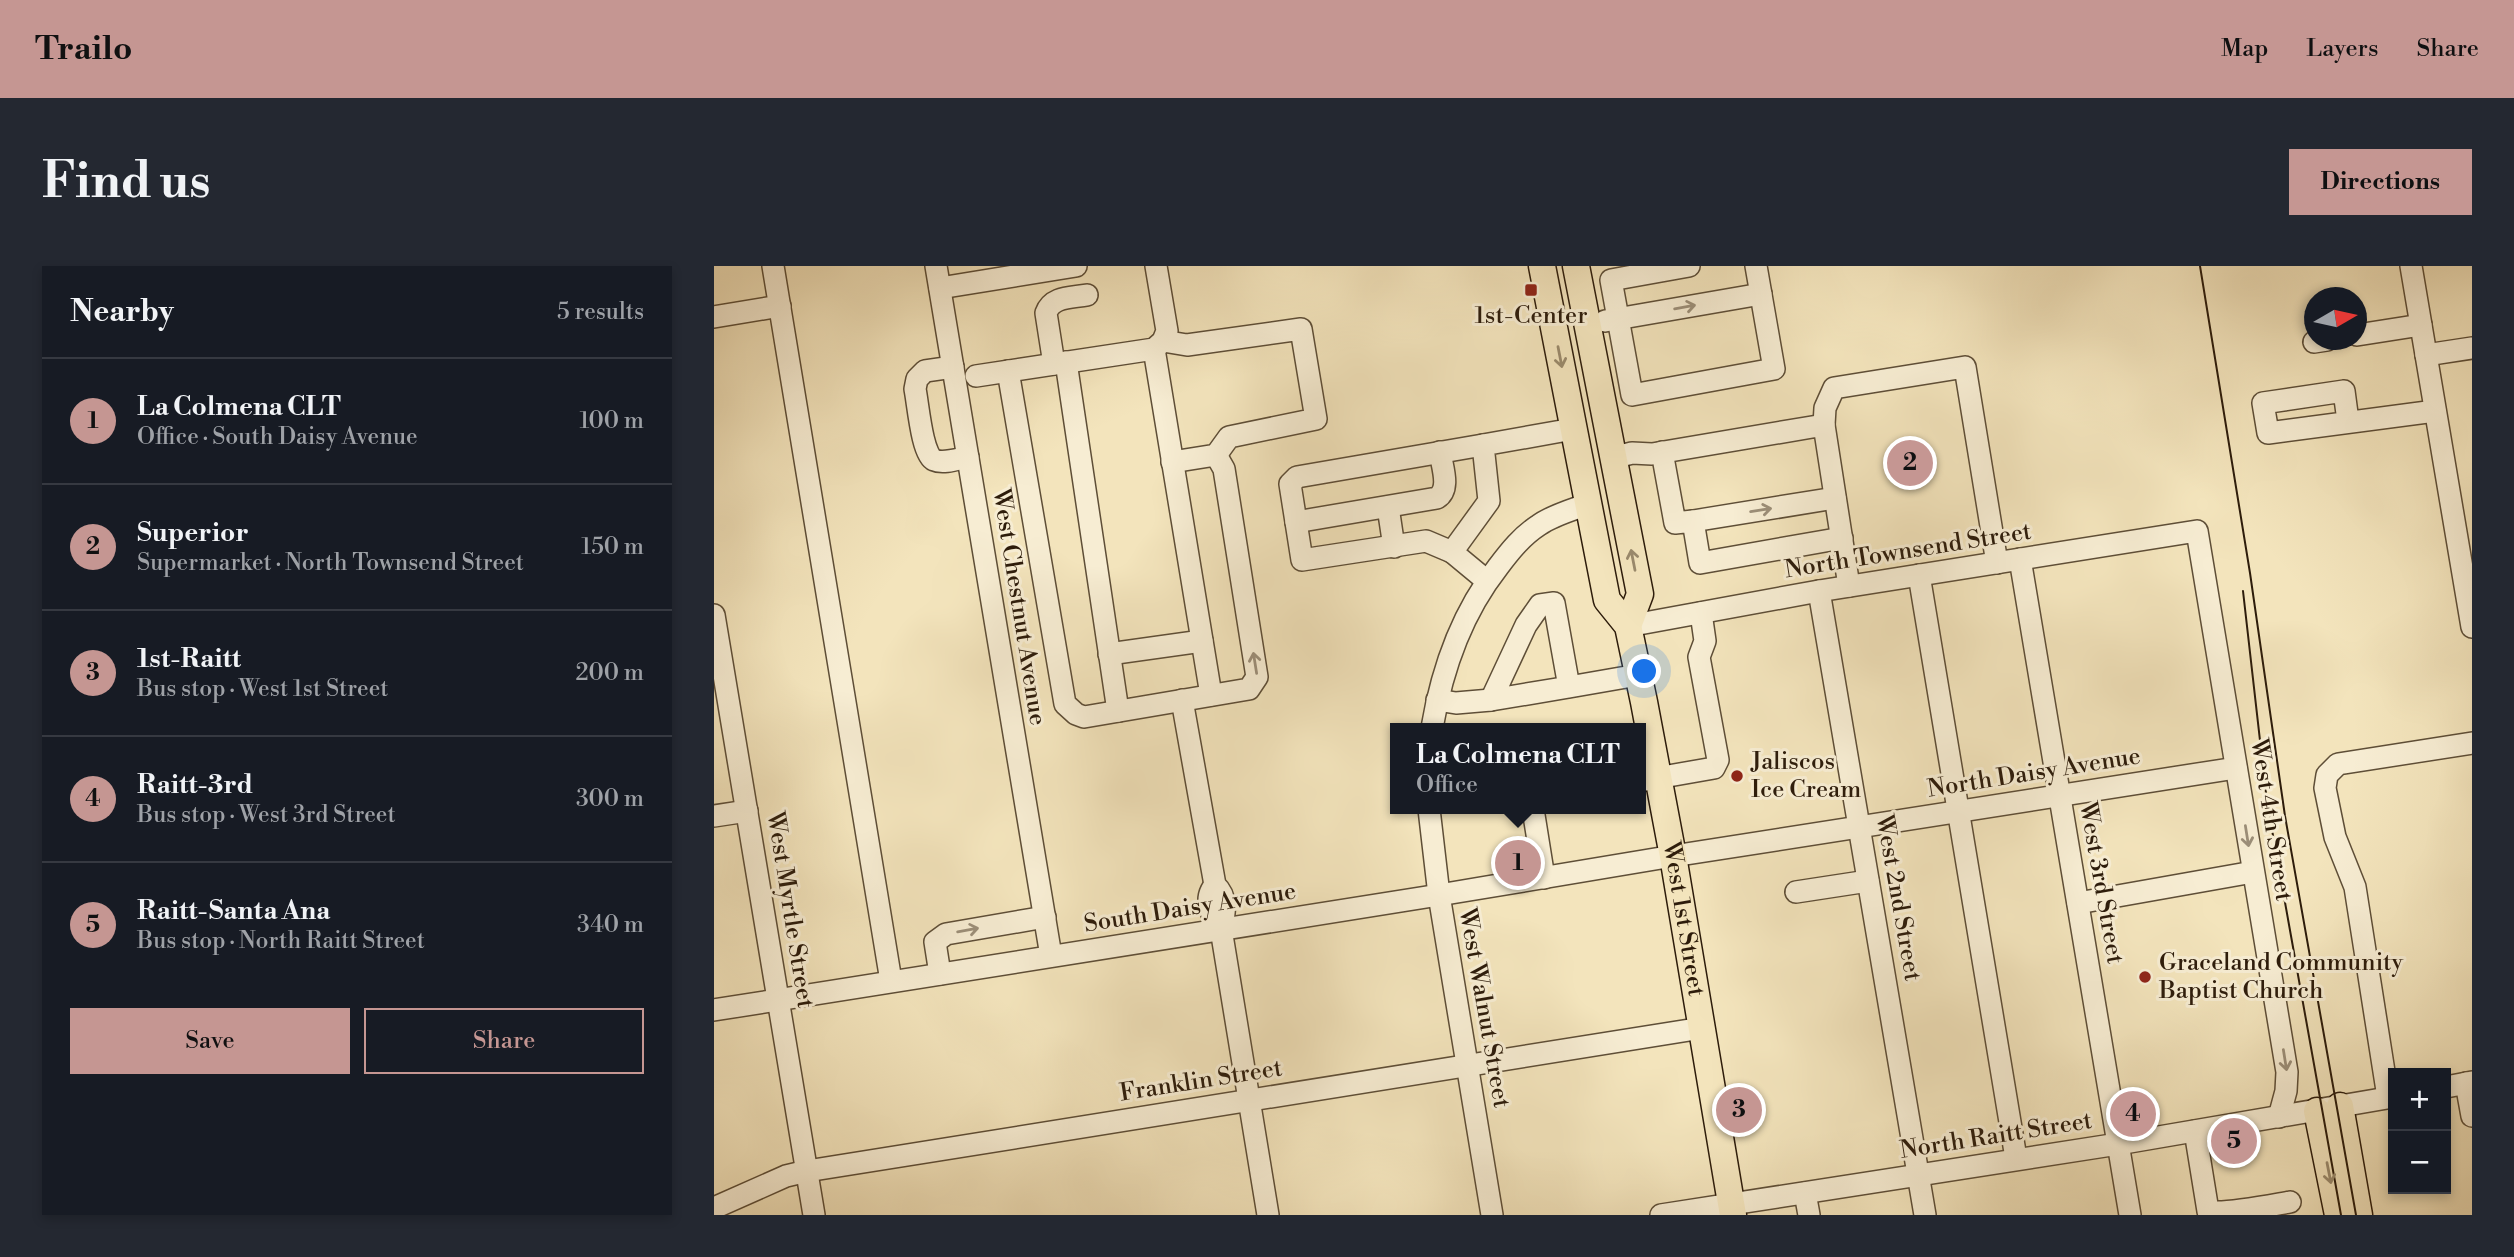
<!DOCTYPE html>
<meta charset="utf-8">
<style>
:root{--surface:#171b24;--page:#242831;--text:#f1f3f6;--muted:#9ea1a6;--line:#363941;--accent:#c59692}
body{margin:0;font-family:"Libre Bodoni",serif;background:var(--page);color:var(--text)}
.controls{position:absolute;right:21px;bottom:21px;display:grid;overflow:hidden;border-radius:0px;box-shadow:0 4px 10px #0003}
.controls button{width:63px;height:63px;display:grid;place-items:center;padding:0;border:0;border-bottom:2px solid var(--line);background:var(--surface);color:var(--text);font:35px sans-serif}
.compass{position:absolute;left:1590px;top:21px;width:63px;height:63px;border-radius:50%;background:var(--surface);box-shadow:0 4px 10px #0003;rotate:81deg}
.you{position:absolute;left:931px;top:406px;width:24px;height:24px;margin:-18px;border:5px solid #fff;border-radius:50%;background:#1a73e8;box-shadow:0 0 0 10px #1a73e833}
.badge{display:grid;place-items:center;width:46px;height:46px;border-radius:50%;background:var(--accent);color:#111;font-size:23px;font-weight:700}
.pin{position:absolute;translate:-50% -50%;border:4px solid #fff;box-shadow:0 2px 7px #0006}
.popup{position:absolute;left:676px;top:457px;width:256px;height:91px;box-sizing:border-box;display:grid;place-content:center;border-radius:0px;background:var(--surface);filter:drop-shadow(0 2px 5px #0005);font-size:23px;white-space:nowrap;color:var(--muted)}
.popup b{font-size:26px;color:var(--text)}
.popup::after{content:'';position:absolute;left:50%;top:100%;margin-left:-14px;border:14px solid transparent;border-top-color:var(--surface)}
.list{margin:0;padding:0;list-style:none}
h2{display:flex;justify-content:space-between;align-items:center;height:91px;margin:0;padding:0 28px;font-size:30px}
h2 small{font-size:23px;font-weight:400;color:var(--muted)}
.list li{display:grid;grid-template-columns:46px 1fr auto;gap:21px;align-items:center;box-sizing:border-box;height:126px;padding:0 28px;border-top:2px solid var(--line)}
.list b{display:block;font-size:26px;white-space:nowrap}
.list p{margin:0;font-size:23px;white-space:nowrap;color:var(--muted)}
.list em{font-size:23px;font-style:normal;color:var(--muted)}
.actions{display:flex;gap:14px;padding:21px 28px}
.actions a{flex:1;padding:16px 0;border:2px solid var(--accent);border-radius:0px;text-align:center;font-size:24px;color:var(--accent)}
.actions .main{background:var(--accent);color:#111}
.map{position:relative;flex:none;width:1758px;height:949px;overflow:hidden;border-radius:0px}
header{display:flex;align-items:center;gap:42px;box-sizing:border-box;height:98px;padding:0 35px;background:var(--accent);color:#111}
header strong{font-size:33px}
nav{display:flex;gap:38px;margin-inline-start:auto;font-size:24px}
.intro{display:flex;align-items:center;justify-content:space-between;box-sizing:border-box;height:168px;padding:0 42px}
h1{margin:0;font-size:49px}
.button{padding:18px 32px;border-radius:0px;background:var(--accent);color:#111;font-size:24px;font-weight:700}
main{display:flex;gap:42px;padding:0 42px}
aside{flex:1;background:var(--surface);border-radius:0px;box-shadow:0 4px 10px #0003}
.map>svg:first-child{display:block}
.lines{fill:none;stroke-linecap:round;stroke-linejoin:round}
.minor-casing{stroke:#5e4e37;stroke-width:24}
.major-casing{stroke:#2d1c0b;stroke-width:29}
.minor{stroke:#f7edd3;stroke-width:21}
.major{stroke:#f3e4bc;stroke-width:26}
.tram{stroke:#2d1c0b;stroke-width:2}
.oneway{stroke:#9c8f79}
.oneway2{stroke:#9a8a6c}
.poi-dot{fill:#8f2418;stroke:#f7edd3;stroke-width:2.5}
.labels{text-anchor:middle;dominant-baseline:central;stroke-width:6;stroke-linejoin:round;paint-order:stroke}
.poi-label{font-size:24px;fill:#2d1c0b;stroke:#f7edd3;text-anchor:start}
.street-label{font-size:24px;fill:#2d1c0b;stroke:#f7edd3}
</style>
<header>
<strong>Trailo</strong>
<nav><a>Map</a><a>Layers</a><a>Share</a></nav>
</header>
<div class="intro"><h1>Find us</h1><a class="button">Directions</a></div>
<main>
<aside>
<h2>Nearby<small>5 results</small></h2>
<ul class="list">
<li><span class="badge">1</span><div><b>La Colmena CLT</b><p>Office · South Daisy Avenue</p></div><em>100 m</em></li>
<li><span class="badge">2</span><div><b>Superior</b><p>Supermarket · North Townsend Street</p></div><em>150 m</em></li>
<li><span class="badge">3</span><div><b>1st-Raitt</b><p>Bus stop · West 1st Street</p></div><em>200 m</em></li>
<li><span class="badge">4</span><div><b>Raitt-3rd</b><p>Bus stop · West 3rd Street</p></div><em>300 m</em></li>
<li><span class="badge">5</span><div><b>Raitt-Santa Ana</b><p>Bus stop · North Raitt Street</p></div><em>340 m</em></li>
</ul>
<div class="actions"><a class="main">Save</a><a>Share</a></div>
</aside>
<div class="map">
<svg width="1758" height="949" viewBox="0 0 1758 949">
<rect width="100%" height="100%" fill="#f3e4bc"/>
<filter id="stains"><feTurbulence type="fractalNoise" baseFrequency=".00286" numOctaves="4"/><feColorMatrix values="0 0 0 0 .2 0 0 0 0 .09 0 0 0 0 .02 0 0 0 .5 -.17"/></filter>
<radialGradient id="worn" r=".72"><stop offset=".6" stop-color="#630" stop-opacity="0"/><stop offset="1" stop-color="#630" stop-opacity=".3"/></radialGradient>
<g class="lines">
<defs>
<g id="minor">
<polyline points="59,0 177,715"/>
<polyline points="222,0 337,690"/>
<polyline points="975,0 897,14 918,129 1060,103 1042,0"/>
<polyline points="1697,0 1758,361"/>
<polyline points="226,22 362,0"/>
<polyline points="0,51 66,40"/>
<polyline points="891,55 1047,28"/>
<polyline points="1643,69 1707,59"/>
<polyline points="449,75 473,79 587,63 602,153 515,171 502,189 458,196"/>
<polyline points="1600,76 1613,74"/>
<polyline points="440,83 497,429"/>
<polyline points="1712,89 1758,82"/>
<polyline points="352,96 404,445"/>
<path d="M340,98L332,47C338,30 357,32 373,29"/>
<path d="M239,101L211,105L203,113L201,123C204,137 208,189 220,194C229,198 244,193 254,191"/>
<polyline points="294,105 351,438 362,448 370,451 535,423 543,411 510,203 502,189"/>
<polyline points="262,110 440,83 449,75 453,65 442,0"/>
<polyline points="1634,155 1630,125 1549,137 1554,167 1721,145"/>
<polyline points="1110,159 1111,142 1120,122 1251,101 1283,297"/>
<polyline points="948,186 961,257 979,255 986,297 1128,272"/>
<polyline points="898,192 918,187 938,188 1110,159 1135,320"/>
<polyline points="674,241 680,281"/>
<polyline points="979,255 1121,232"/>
<path d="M582,256L723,232C737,223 728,201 726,186"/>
<polyline points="738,286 712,275 588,294 576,218 583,211 769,179"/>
<polyline points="1306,293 1416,949"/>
<polyline points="1205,309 1302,892"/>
<polyline points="773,315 738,286 775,235 769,179 859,163"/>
<polyline points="1105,325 1211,949"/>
<polyline points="0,349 100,949"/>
<polyline points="914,360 1105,325 1483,265 1573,806 1572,825 1565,851"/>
<polyline points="395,388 488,375"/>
<polyline points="855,421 777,434 812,359 826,339 840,337 855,421 924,409"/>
<path d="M468,434L501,619C514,631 511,647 507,663L554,949"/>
<polyline points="723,434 742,437 777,434"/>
<path d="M718,462C728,403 747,348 784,301C796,285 808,270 825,259C839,249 858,244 874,238"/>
<polyline points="926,515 1000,502 1004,494 985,391 991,375 987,347"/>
<polyline points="715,543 725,629 778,949"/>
<polyline points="819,543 830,612"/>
<polyline points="0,550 33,545"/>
<path d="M501,619C489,633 497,650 507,663"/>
<polyline points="1082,626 1154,615"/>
<polyline points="1364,637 1539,606"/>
<polyline points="226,708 221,676 232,668 331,651"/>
<polyline points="0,744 725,629 959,590 1522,502"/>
<polyline points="1752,817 1758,850"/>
<polyline points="1732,821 1758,816"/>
<polyline points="1674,831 1641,621 1621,571 1611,522 1613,509 1624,498 1758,477"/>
<path d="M1481,865L1494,945C1508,949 1558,939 1576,936"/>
<polyline points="1091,927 1095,949"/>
<polyline points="0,942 72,910 93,905 988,762"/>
<polyline points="947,949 1404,878 1679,831"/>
</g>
<g id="major">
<path id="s1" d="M828,0L893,334L914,360L930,436L959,590L1019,949"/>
<polyline points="862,0 926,328 914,360"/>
<polyline points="1626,840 1645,949"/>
<polyline points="1603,845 1624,949"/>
</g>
</defs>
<use href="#minor" class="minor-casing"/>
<use href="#major" class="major-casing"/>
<use href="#minor" class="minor"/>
<use href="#major" class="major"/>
<g class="tram">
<polyline points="1486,0 1536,307 1571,550 1642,949"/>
<polyline points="1529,325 1553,536 1627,949"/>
</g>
</g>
<defs><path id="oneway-shaft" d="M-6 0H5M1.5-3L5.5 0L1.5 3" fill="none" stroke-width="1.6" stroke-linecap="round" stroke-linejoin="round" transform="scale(1.75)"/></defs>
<g class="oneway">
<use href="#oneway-shaft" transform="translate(971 41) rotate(-10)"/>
<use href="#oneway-shaft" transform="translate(1047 244) rotate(-9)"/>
<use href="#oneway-shaft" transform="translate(541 397) rotate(-99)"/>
<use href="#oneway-shaft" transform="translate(1533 570) rotate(81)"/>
<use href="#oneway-shaft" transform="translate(254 664) rotate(-10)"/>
<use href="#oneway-shaft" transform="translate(1571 794) rotate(81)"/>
</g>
<g class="oneway2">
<use href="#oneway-shaft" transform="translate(846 91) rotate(79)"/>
<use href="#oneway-shaft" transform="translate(919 294) rotate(-101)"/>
<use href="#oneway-shaft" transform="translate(1615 907) rotate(79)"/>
</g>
<g class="poi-dot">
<rect x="810" y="17" width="14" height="14" rx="3.5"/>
<circle cx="1023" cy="510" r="7"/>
<circle cx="1431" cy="711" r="7"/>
</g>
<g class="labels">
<g class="poi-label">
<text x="817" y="50" text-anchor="middle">1st-Center</text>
<text x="1037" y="496">Jaliscos<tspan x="1037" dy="28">Ice Cream</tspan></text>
<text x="1445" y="697">Graceland Community<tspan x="1445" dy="28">Baptist Church</tspan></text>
</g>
<g class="street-label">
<text transform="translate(1194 285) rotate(-9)">North Townsend Street</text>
<text transform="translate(305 341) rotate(81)">West Chestnut Avenue</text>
<text transform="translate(1320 507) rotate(-9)">North Daisy Avenue</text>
<text transform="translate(1557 554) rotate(81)">West 4th Street</text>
<text transform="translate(1387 617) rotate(80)">West 3rd Street</text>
<text transform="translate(1184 632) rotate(80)">West 2nd Street</text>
<text transform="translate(476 642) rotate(-9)">South Daisy Avenue</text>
<text transform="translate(76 644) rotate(81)">West Myrtle Street</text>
<text stroke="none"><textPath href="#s1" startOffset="672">West 1st Street</textPath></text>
<text transform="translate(770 742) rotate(80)">West Walnut Street</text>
<text transform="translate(487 815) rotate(-9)">Franklin Street</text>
<text transform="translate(1282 870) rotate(-9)">North Raitt Street</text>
</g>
</g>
<rect width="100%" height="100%" filter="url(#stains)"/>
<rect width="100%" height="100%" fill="url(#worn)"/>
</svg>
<div class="controls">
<button>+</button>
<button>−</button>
</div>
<svg class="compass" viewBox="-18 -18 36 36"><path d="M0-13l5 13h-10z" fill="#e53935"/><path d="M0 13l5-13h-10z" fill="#9ea1a6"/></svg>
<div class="you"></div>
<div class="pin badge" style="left:804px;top:597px">1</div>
<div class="popup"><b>La Colmena CLT</b>Office</div>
<div class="pin badge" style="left:1196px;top:197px">2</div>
<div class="pin badge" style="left:1025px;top:844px">3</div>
<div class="pin badge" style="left:1419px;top:848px">4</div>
<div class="pin badge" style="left:1520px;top:875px">5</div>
</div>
</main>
